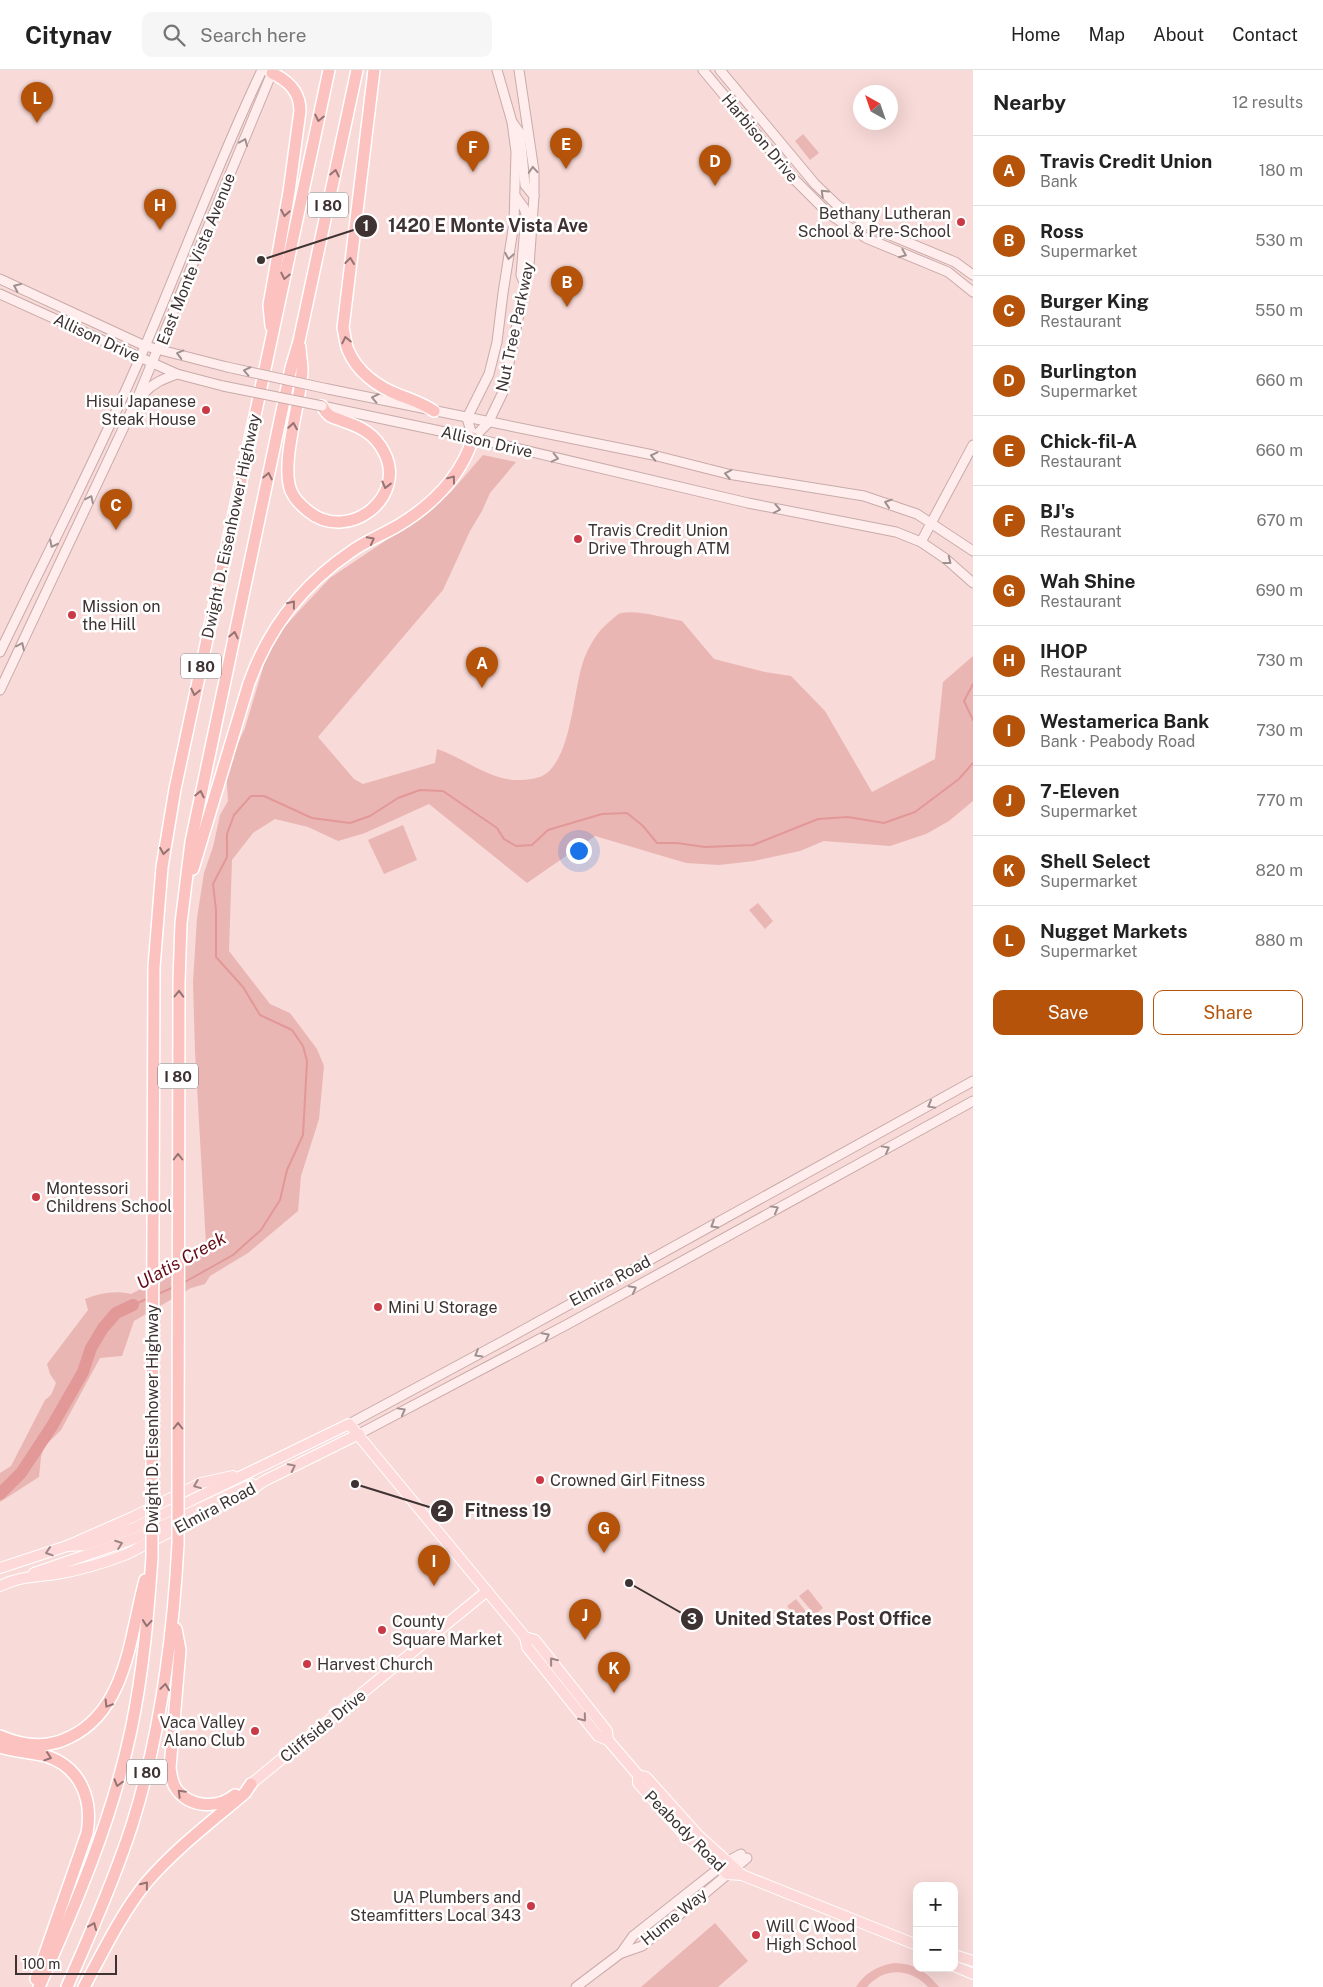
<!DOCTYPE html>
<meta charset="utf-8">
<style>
:root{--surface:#fff;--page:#f6f6f6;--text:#222;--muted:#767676;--line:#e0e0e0;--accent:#b45309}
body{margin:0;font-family:"Public Sans",sans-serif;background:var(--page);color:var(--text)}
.controls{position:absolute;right:15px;bottom:15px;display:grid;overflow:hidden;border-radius:10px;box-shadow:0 5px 20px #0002}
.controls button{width:45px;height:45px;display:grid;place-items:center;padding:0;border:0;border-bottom:1px solid var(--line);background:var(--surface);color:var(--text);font:25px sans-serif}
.compass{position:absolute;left:853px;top:15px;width:45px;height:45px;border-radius:50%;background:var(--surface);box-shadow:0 5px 20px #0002;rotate:320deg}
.scale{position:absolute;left:15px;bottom:12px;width:102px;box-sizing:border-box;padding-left:5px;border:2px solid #3e3232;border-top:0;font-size:14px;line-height:18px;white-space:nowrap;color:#3e3232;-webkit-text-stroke:4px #fff;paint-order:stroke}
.you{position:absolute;left:578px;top:780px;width:18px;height:18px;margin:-12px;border:4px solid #fff;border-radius:50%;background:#1a73e8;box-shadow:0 0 0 8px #1a73e833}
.badge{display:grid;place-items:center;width:32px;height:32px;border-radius:50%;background:var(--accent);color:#fff;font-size:16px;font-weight:700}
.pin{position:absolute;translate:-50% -41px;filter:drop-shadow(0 1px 2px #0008)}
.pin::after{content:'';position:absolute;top:26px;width:18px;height:15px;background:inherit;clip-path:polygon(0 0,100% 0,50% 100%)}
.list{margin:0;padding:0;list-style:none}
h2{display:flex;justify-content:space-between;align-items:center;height:65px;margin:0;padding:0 20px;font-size:21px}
h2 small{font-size:16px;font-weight:400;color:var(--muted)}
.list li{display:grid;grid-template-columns:32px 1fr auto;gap:15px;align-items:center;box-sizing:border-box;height:70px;padding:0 20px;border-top:1px solid var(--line)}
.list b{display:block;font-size:19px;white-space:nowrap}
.list p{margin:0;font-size:16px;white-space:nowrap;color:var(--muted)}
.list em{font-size:16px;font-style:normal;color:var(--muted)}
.actions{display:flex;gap:10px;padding:15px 20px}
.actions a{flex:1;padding:11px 0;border:1px solid var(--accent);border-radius:10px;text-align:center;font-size:18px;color:var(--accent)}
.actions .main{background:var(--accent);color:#fff}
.icon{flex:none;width:28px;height:28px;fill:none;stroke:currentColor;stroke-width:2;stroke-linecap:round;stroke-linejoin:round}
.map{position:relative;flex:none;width:973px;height:1917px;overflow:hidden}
header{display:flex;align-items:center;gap:30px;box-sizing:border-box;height:70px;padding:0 25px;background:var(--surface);border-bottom:1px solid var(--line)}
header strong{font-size:24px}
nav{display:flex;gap:28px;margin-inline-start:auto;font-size:18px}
.search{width:350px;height:45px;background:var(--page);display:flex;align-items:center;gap:12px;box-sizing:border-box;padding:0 18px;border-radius:10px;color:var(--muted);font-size:19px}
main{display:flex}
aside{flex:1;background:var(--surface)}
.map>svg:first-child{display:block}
.green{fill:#eab6b4}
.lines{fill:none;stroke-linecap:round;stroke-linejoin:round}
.stream{stroke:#e29896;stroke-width:2}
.river{stroke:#e29896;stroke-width:12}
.secondary-casing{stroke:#c8abaa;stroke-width:11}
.primary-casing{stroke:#fff;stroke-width:12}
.highway-casing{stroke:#fff;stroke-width:14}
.secondary{stroke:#feedec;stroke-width:9}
.primary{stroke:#fddad9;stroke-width:10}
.highway{stroke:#fcc2c0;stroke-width:11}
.secondary-bridge-casing{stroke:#c8abaa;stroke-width:11;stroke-linecap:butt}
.highway-bridge-casing{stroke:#fff;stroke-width:14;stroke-linecap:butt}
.secondary-bridge{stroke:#feedec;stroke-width:9}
.highway-bridge{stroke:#fcc2c0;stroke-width:11}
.oneway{stroke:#947372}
.oneway2{stroke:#9e908f}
.oneway3{stroke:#9e8686}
.poi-dot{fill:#ca3a46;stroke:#fff;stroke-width:2}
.labels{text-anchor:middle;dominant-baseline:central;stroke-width:5;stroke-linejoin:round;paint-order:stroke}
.shield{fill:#fff;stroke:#787070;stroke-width:1}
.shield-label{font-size:15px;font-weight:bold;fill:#3e3232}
.street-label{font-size:16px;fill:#3e3232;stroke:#fff}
.poi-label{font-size:16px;fill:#3e3232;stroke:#fff;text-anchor:start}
.water-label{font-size:18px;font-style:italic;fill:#650c18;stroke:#fff}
.leader{fill:none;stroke:#3e3232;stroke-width:2}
.callout-dot{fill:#3e3232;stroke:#fff;stroke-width:2}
.mark-label{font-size:15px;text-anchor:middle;font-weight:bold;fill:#fff}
.callout-label{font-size:18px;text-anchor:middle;font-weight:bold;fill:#3e3232;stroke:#fff;stroke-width:5;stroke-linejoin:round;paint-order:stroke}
</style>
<header>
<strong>Citynav</strong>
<div class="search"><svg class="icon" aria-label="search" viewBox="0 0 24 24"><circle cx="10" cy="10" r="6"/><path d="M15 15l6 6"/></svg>Search here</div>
<nav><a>Home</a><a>Map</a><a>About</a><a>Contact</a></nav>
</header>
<main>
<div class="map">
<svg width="973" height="1917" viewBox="0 0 973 1917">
<rect width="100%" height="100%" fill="#f8dad8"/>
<g class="green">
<polygon points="803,64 819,83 810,90 795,71"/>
<path d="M483,385L516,392L490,423L482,441L470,461L443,520L318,667L354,709L363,714L435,693L437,679C464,688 489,710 518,710C528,710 539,709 547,703C572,682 573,622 583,592C588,577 597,562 609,552C613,549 617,544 621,543C640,540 663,548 682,551L714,589L765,602L791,606L825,641L872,722L935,689L943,612L973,586V731L949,751L926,764L890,776L824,771L800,781L754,791L719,795L686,793L595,766L527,813L429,734L365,763L338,771L308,757L275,749L253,763L232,790L229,881L270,934L290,943L317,979L324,996L319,1049L301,1106L298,1141L248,1183L210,1206L205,1214L191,1218L134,1251L122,1286L100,1288L61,1360L44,1377L41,1387L39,1407L0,1432V1403L11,1396L45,1330L51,1325L56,1313L50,1304L47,1294L88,1240L85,1229C100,1223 115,1220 131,1224L192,1193L206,1174L195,982L193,912L197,848L204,803L213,777L220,745L228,731L226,699L245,658L271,571L330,508L391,467L451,422Z"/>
<polygon points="403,755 417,790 384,804 368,770"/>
<polygon points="758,833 773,851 765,859 749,840"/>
<polygon points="808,1519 823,1538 815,1545 799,1526"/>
<polygon points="796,1529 811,1548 803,1555 787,1536"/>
<polygon points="715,1853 748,1891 718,1917 641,1917"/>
<path d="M894,1893C914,1893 926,1901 939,1917H928C910,1898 884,1897 867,1917H856C865,1903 877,1896 894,1893Z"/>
</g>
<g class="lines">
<g class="stream">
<polyline points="973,614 964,631 973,650"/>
<polyline points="183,1213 233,1185 261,1160 280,1130 287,1100 303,1065 307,991 303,976 292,960 260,945 243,917 216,887 216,840 213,814 227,787 227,764 234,745 251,726 264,726 312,748 350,753 370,746 398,728 420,720 443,721 497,758 504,769 516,776 532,775 548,760 602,744 627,743 643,756 657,773 677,773 705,777 753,775 818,749 848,747 884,753 915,742 959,709 973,693"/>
<polyline points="158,1224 174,1217"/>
<polyline points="133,1235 149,1228"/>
</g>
<polyline class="river" points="0,1424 21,1403 52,1356 83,1302 91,1278 103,1258 116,1243 133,1235"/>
<defs>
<g id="secondary">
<polyline points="703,0 795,110 829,144 866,168 948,202 973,222"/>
<polyline points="720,0 815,114 837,135 871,157 955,192 973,205"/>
<polyline points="512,52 520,63 525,115 534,126"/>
<polyline points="516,127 524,138 526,144 521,205 525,215"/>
<polyline points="0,209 145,276 227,297"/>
<polyline points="0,224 177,304 223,316"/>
<polyline points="328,319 653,385 728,404 864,426 917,444 973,481"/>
<path d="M143,324C153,313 163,309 177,304"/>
<polyline points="322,336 473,368 748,433 896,462 921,472 946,489 973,513"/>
<polyline points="473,368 488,353 503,322 529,196 534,126 534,101 519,0"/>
<polyline points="473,368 467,348 489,304 497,272 503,223 514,153 516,82 512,52 497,0"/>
<polyline points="921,472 973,375"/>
<path d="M0,582C47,484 97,388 140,288C181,193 217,94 262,0"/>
<polyline points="0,620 137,329 273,0"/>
<polyline points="349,1354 507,1269 973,1011"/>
<polyline points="359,1364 568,1254 973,1031"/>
<polyline points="622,1883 642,1876 747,1788"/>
<polyline points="576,1917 621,1883 633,1866 728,1791 741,1784"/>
</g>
<g id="primary">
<polyline points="67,1476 85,1475 134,1458 349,1354 525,1567 527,1577 598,1666 608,1670 638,1705 646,1707 698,1765 742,1805"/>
<polyline points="0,1498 67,1476 133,1447 201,1413 233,1406"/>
<polyline points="34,1503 136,1468 252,1414"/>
<path d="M0,1516C20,1506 35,1507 56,1504C81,1500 104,1493 127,1484L249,1421L264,1411L359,1364"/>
<polyline points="525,1567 535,1570 607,1661 608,1670"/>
<polyline points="638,1705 638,1713 681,1761 720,1797 727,1804 742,1805 917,1875"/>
<polyline points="251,1714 487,1521"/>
<polyline points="954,1885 973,1891"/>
<polyline points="954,1896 973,1904"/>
</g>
<g id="highway">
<path d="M374,0L343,258C345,265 345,273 348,280C357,302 378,317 399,325C412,330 422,333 434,341"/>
<path d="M271,256L269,235L289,122L300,41C300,22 289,11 272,3"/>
<path d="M300,277C300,285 302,293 302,300C301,332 280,393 291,421C295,430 301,435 308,441C348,474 408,427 384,382C375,364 361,357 343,351C339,349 332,348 329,345C326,343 324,339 322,336"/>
<path d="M193,799L249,613C269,557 303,514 352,481C366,471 384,464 399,455C432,435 461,406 473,368"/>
<polyline points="178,1405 179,912 181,853 191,772 291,298 299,271 357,0"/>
<polyline points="152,1418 154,897 162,797 175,719 329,0"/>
<path d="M176,1559L180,1580L170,1698C171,1706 172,1714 177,1720C191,1738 218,1739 235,1725"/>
<path d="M0,1666C23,1676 47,1679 70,1667C127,1640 130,1565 145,1510"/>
<path d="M0,1677C15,1682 31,1682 46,1686C81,1697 93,1730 87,1763L36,1909"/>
<path d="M39,1917C76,1834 112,1750 131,1660C143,1603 148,1545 152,1487"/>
<path d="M67,1917C90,1864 114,1810 132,1755C161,1663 173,1569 178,1474"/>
<path d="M84,1917C103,1882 121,1844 146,1813C175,1779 211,1752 245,1723L251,1714"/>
</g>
</defs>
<use href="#secondary" class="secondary-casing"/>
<use href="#primary" class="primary-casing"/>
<use href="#highway" class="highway-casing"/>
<use href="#secondary" class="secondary"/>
<use href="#primary" class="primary"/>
<use href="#highway" class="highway"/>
<defs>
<g id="secondary-bridge">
<polyline points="227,297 328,319"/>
<polyline points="223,316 322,336"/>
</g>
<g id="highway-bridge">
<polyline points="178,1405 178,1474"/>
<polyline points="152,1418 152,1487"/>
</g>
</defs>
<use href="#secondary-bridge" class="secondary-bridge-casing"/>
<use href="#highway-bridge" class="highway-bridge-casing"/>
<use href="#secondary-bridge" class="secondary-bridge"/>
<use href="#highway-bridge" class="highway-bridge"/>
</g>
<defs><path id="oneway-chevron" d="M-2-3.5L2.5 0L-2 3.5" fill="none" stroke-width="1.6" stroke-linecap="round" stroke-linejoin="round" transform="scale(1.25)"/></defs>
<g class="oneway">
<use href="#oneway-chevron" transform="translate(319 48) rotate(102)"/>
<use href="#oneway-chevron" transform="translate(335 103) rotate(-78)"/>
<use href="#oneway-chevron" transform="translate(285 143) rotate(100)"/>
<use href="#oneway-chevron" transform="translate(350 191) rotate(-83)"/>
<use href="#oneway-chevron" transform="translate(285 206) rotate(102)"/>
<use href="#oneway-chevron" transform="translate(346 270) rotate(-102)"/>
<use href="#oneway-chevron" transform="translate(293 356) rotate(-81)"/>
<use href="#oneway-chevron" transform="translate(268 406) rotate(-78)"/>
<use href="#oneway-chevron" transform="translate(452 409) rotate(-53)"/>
<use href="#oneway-chevron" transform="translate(386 415) rotate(104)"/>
<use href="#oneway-chevron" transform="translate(371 470) rotate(-28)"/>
<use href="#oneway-chevron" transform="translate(292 534) rotate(-51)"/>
<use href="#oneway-chevron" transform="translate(234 565) rotate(-78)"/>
<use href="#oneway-chevron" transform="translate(195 622) rotate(102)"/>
<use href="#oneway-chevron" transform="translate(200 724) rotate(-78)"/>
<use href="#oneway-chevron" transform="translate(164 781) rotate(99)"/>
<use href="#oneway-chevron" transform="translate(179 924) rotate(-89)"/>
<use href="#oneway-chevron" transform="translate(178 1087) rotate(-90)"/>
<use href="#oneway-chevron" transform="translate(178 1356) rotate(-90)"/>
<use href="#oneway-chevron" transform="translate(147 1553) rotate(95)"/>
<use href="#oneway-chevron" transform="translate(165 1617) rotate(-82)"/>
<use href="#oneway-chevron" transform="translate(108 1634) rotate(122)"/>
<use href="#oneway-chevron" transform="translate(48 1687) rotate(18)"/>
<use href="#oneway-chevron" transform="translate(118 1713) rotate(106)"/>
<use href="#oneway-chevron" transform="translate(181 1723) rotate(-135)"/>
<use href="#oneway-chevron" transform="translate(145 1815) rotate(-51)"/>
<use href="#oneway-chevron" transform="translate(93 1856) rotate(-67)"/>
</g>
<g class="oneway2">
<use href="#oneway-chevron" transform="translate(244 72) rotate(-67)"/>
<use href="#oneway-chevron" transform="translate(533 100) rotate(-94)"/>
<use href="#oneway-chevron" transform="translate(824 123) rotate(-136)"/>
<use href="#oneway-chevron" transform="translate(903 184) rotate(22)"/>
<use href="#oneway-chevron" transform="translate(509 186) rotate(100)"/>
<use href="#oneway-chevron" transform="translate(17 217) rotate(-155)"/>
<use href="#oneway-chevron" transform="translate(180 284) rotate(-165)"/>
<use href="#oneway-chevron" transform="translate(247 301) rotate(-168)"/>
<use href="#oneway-chevron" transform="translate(375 328) rotate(-168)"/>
<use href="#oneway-chevron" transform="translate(654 386) rotate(-167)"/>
<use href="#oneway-chevron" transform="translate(555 388) rotate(13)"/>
<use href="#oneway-chevron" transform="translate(728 404) rotate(-169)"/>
<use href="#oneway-chevron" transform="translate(90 429) rotate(-64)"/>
<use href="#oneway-chevron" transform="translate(888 433) rotate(-162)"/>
<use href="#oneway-chevron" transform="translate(777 439) rotate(11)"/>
<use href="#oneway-chevron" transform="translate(53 474) rotate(117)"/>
<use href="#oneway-chevron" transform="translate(948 491) rotate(38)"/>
<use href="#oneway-chevron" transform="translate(21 576) rotate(-65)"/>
<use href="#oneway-chevron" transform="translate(931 1035) rotate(151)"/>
<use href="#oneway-chevron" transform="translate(886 1079) rotate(-29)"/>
<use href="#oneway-chevron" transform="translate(775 1139) rotate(-29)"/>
<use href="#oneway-chevron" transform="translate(714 1155) rotate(149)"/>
<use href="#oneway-chevron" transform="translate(633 1219) rotate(-28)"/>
<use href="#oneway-chevron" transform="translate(546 1266) rotate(-28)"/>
<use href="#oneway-chevron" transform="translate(478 1284) rotate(150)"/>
<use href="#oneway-chevron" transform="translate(402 1341) rotate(-29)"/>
</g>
<g class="oneway3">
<use href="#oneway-chevron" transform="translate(292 1397) rotate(-26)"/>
<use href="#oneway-chevron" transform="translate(197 1415) rotate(158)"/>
<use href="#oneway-chevron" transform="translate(119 1474) rotate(-20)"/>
<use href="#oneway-chevron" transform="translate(49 1482) rotate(162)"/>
<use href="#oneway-chevron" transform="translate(553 1591) rotate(-129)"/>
<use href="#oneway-chevron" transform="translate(583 1648) rotate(51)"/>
</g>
<g class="poi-dot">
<circle cx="961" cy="152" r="5"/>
<circle cx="206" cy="340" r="5"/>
<circle cx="578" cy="469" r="5"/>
<circle cx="72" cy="545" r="5"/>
<circle cx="36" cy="1127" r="5"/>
<circle cx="378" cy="1237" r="5"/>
<circle cx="540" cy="1410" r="5"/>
<circle cx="382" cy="1560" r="5"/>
<circle cx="307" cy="1594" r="5"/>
<circle cx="255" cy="1661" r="5"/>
<circle cx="531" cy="1836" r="5"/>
<circle cx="756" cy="1865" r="5"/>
</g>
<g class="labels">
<g class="shield">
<rect x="308" y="122.5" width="40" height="25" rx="4"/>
<rect x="181" y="583.5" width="40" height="25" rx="4"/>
<rect x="158" y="993.5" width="40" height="25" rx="4"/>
<rect x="127" y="1689.5" width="40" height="25" rx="4"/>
</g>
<g class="shield-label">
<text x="328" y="135">I 80</text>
<text x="201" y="596">I 80</text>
<text x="178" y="1006">I 80</text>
<text x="147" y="1702">I 80</text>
</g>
<g class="street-label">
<text transform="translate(760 68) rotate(50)">Harbison Drive</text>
<text transform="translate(196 189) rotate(-68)">East Monte Vista Avenue</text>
<text transform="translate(515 257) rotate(-78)">Nut Tree Parkway</text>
<text transform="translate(97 268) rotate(25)">Allison Drive</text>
<text transform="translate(487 372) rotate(13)">Allison Drive</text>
<text transform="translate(231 456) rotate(-78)">Dwight D. Eisenhower Highway</text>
<text transform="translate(610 1211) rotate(-28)">Elmira Road</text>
<text transform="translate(152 1349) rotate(-90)">Dwight D. Eisenhower Highway</text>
<text transform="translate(215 1438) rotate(-28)">Elmira Road</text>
<text transform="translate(323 1656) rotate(-39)">Cliffside Drive</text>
<text transform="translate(685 1761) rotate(45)">Peabody Road</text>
<text transform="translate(674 1847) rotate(-39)">Hume Way</text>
</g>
<g class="poi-label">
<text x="951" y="143" text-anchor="end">Bethany Lutheran<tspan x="951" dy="18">School &amp; Pre-School</tspan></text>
<text x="196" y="331" text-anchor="end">Hisui Japanese<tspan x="196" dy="18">Steak House</tspan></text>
<text x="588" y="460">Travis Credit Union<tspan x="588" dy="18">Drive Through ATM</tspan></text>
<text x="82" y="536">Mission on<tspan x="82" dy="18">the Hill</tspan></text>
<text x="46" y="1118">Montessori<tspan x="46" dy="18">Childrens School</tspan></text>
<text x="388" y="1237">Mini U Storage</text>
<text x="550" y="1410">Crowned Girl Fitness</text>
<text x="392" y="1551">County<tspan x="392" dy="18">Square Market</tspan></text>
<text x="317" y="1594">Harvest Church</text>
<text x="245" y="1652" text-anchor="end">Vaca Valley<tspan x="245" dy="18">Alano Club</tspan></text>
<text x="521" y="1827" text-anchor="end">UA Plumbers and<tspan x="521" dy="18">Steamfitters Local 343</tspan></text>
<text x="766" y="1856">Will C Wood<tspan x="766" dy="18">High School</tspan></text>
</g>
<g class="water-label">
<text transform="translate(181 1190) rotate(-29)">Ulatis Creek</text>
</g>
</g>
<path class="leader" d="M261 190L366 156M355 1414L442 1441M629 1513L692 1549"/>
<g class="callout-dot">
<circle cx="261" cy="190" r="5"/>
<circle cx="355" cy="1414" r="5"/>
<circle cx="629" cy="1513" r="5"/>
<circle cx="366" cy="156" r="12"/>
<circle cx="442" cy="1441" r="12"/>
<circle cx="692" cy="1549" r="12"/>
</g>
<g class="mark-label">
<text x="366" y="161">1</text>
<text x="442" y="1446">2</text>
<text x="692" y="1554">3</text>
</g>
<g class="callout-label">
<text x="488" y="162">1420 E Monte Vista Ave</text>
<text x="508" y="1447">Fitness 19</text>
<text x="823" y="1555">United States Post Office</text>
</g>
</svg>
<div class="controls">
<button>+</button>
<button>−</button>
</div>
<svg class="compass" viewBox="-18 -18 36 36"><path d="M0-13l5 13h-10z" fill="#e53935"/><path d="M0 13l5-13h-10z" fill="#767676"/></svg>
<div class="scale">100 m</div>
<div class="you"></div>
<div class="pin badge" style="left:482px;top:618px">A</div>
<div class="pin badge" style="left:567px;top:237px">B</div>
<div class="pin badge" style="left:116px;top:460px">C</div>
<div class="pin badge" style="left:715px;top:116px">D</div>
<div class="pin badge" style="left:566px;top:99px">E</div>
<div class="pin badge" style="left:473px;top:102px">F</div>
<div class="pin badge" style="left:604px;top:1483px">G</div>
<div class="pin badge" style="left:160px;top:160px">H</div>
<div class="pin badge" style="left:434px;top:1516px">I</div>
<div class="pin badge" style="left:585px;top:1570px">J</div>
<div class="pin badge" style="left:614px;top:1623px">K</div>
<div class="pin badge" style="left:37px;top:53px">L</div>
</div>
<aside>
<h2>Nearby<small>12 results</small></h2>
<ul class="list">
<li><span class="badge">A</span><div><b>Travis Credit Union</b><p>Bank</p></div><em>180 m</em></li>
<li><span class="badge">B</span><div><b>Ross</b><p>Supermarket</p></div><em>530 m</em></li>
<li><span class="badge">C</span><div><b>Burger King</b><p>Restaurant</p></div><em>550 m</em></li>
<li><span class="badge">D</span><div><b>Burlington</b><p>Supermarket</p></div><em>660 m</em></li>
<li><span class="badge">E</span><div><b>Chick-fil-A</b><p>Restaurant</p></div><em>660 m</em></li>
<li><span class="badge">F</span><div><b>BJ's</b><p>Restaurant</p></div><em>670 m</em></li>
<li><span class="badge">G</span><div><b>Wah Shine</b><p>Restaurant</p></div><em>690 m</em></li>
<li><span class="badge">H</span><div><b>IHOP</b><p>Restaurant</p></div><em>730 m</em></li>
<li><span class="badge">I</span><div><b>Westamerica Bank</b><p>Bank · Peabody Road</p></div><em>730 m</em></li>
<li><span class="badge">J</span><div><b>7-Eleven</b><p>Supermarket</p></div><em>770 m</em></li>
<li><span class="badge">K</span><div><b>Shell Select</b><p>Supermarket</p></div><em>820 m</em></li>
<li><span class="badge">L</span><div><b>Nugget Markets</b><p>Supermarket</p></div><em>880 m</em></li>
</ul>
<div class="actions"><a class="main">Save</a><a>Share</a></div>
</aside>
</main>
